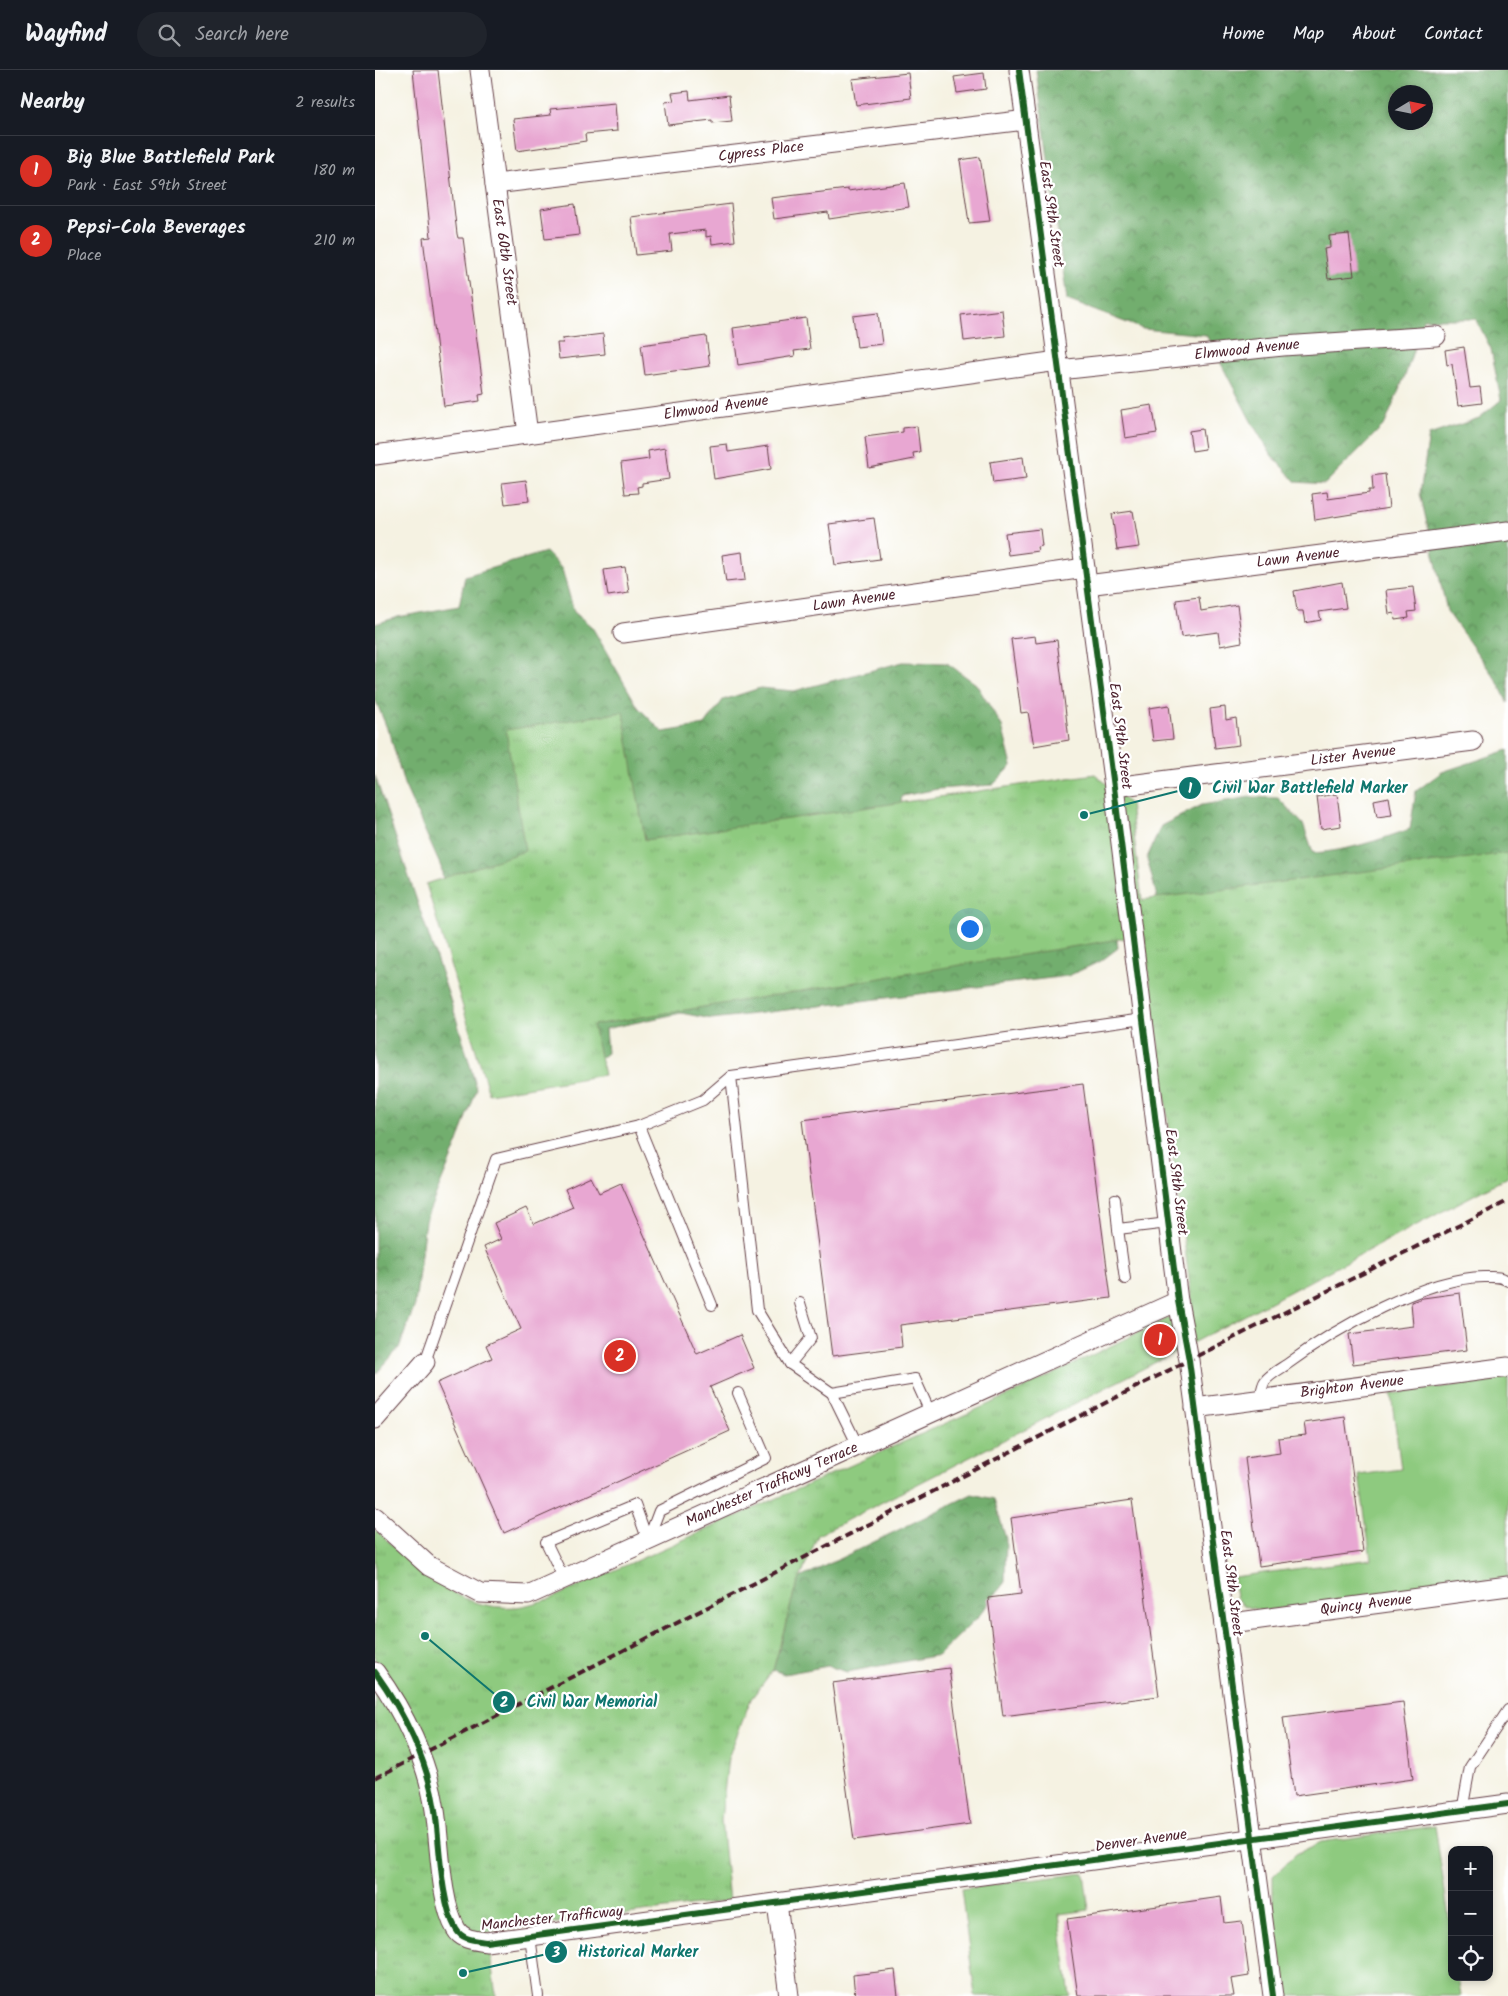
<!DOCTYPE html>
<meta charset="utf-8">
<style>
:root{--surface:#171b24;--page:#20242c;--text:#f1f3f6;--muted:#9ea1a6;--line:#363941;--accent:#d93025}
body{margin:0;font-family:Kalam,sans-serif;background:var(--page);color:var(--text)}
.controls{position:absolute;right:15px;bottom:15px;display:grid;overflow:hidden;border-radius:10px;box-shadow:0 2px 8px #0003}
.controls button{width:45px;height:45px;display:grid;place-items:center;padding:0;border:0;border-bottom:1px solid var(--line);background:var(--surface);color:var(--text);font:25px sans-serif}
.compass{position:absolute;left:1013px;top:15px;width:45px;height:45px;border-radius:50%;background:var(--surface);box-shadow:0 2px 8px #0003;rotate:80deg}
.you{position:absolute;left:594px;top:858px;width:18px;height:18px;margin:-12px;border:4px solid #fff;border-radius:50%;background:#1a73e8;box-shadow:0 0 0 8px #1a73e833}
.badge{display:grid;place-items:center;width:32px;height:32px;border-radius:50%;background:var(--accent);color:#fff;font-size:16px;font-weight:700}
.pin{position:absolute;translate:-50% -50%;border:2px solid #fff;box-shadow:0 1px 5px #0006}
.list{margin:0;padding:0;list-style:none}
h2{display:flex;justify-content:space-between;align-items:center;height:65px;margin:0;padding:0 20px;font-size:21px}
h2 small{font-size:16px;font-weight:400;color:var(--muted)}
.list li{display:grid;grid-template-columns:32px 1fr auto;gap:15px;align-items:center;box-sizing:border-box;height:70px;padding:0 20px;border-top:1px solid var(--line)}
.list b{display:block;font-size:19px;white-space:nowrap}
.list p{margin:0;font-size:16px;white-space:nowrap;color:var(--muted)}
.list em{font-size:16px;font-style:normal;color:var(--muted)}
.icon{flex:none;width:28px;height:28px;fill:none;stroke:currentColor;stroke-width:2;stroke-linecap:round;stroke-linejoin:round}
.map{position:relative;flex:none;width:1133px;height:1926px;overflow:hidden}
header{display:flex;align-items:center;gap:30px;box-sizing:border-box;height:70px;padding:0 25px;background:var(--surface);border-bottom:1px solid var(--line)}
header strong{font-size:24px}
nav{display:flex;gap:28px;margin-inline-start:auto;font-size:18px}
.search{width:350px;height:45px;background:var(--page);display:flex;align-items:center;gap:12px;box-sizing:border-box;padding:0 18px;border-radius:28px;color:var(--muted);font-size:19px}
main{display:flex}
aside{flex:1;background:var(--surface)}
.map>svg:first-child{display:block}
.green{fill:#8eca7f;stroke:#6c7455}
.forest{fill:url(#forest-crowns);stroke:#5e664c;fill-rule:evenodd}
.park{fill:url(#park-tufts);stroke:#6c7455}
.building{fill:#e8a7d2}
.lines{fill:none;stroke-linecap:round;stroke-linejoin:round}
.service-casing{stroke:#643f46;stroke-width:12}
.minor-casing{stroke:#643f46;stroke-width:21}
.service{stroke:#fff;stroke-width:10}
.minor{stroke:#fff;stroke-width:19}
.rail{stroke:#4a1f2b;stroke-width:4;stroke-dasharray:8 4;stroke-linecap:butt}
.cycleway-casing{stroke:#fff;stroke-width:9}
.cycleway{stroke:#1b5e20;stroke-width:6}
.labels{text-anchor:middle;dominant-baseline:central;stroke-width:4.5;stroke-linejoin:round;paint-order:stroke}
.street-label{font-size:15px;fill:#4a1f2b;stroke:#fff}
.leader{fill:none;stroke:#0f766e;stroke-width:2}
.callout-dot{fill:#0f766e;stroke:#fff;stroke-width:2}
.mark-label{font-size:15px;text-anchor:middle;font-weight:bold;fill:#fff}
.callout-label{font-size:16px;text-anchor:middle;font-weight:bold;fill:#0f766e;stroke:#fff;stroke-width:4.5;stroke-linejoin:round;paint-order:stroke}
</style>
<header>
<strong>Wayfind</strong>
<div class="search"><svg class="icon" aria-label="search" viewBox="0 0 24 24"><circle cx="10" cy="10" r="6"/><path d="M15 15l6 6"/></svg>Search here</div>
<nav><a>Home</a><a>Map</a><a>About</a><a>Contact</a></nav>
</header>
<main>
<aside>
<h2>Nearby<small>2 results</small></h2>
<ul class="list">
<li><span class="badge">1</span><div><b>Big Blue Battlefield Park</b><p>Park · East 59th Street</p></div><em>180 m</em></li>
<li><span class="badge">2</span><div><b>Pepsi-Cola Beverages</b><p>Place</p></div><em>210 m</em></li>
</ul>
</aside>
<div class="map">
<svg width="1133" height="1926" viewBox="0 0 1133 1926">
<defs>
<pattern id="forest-crowns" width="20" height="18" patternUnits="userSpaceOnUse" patternTransform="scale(1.25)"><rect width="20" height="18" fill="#72ae6e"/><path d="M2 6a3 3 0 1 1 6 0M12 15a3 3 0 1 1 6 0" fill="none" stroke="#608d5b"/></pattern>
<pattern id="park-tufts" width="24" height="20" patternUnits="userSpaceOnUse" patternTransform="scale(1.25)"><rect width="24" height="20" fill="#8eca7f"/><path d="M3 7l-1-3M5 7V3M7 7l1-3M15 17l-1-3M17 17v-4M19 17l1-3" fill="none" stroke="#7cad6e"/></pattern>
</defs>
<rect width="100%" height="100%" fill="#fff"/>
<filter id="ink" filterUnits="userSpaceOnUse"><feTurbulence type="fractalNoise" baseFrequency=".02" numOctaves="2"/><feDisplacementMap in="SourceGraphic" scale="10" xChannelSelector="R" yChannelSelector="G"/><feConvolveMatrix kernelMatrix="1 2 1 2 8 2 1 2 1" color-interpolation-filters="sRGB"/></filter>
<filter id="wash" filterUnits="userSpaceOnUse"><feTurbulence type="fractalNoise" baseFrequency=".0096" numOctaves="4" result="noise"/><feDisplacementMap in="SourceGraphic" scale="20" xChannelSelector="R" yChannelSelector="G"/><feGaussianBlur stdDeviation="1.12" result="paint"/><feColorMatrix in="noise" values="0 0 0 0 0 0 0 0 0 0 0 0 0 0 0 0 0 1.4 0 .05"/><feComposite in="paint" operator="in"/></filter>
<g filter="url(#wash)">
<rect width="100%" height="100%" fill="#f5f2e2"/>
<g class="green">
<polygon points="1133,1308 1133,1507 887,1541 870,1536 861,1528 858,1507 996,1489 984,1405 1026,1399 1016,1324"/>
<polygon points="1060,1756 1077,1867 1077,1907 1083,1907 1086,1926 912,1926 898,1843 898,1806 921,1784 946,1772"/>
<polygon points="709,1803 714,1840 684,1844 695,1926 600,1926 586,1819"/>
</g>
<g class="forest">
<path d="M661,0H1133V633L1122,611L1072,541L1045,423L1054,365L1104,348L1126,330L1116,279L1101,249H1048L1031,303L1010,354L950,414L921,412L897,386L877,353L831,265L768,259L692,230ZM1021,22H1050V52H1021Z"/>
<polygon points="171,482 187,499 199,542 217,557 263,637 288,662 330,655 348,630 385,618 419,621 528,592 572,593 601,614 627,656 637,696 618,715 563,719 527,726 519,773 733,794 743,878 726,891 693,906 337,949 306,943 230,959 232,983 210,1000 78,870 66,797 29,714 16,668 0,629 0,554 23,547 84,536 90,506"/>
<path d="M1133,680V1102L783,831L772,788L786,756L827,735L875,727L903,728L928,754L938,783C972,781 1004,770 1035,759L1041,721L1067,702Z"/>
<polygon points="0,706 79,941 102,1019 83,1072 50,1151 40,1235 24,1278 0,1305"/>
<polygon points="597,1424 619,1429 631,1469 630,1512 603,1547 564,1585 472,1602 453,1596 409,1604 398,1600 419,1523 425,1508"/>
</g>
<path class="park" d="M248,642L270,770L720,704L755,734L767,830L1133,783V1107L781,1292L443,1465L419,1523L398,1600L376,1629L353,1688L346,1750L354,1831L112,1862L121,1926H0V1459C39,1495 82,1542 141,1537C152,1536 164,1531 175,1529L641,1322L793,1248L817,1232L769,865L218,955L229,1005L114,1024L51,814L150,781L131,660Z"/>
<g id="blocks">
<g class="building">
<polygon points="38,0 63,0 82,164 83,168 88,168 104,286 109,324 104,325 105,331 69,336 48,168 56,167"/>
<polygon points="533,3 536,28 481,35 477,9"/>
<polygon points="609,3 611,19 582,23 579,7"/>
<polygon points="314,21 315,30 354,25 357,51 337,53 337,50 293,55 290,32 299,31 297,23"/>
<polygon points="240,33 242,61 210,64 211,71 142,81 138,49 176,45 175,39"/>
<polygon points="605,87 615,151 594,153 585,90"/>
<polygon points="530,113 534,137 454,149 453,142 399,149 396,128 473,119 473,121"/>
<polygon points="200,134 204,165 170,169 166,139"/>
<polygon points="356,134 360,171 337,174 336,166 331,167 331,160 295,164 297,181 261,185 256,147"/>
<polygon points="974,164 979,206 953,209 949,179 955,178 954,166"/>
<polygon points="627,240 630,266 589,271 586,245"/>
<polygon points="503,243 507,274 482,277 478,246"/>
<polygon points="431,248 435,279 419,281 420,286 363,295 358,258"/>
<polygon points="228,264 230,284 184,289 182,273 188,273 187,269"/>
<polygon points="331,266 335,296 270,305 266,275"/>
<polygon points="1089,277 1095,318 1105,317 1107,333 1083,336 1077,294 1072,295 1070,280"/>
<polygon points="777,335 782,363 750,368 746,340"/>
<polygon points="542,356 545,382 538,383 539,389 494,398 490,367 528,362 528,358"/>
<polygon points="827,359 830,379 817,381 814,361"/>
<polygon points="352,374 353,382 393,376 396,399 339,409 335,376"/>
<polygon points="290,378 294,409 267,413 267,416 262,417 263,423 250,424 246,393 274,389 273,381"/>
<polygon points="648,387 651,409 618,413 615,392"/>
<polygon points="1010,404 1014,438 940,450 937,424 952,422 953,429 994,423 994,420 998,420 997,406"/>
<polygon points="151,410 154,431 130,434 127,413"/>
<polygon points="758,441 764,477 742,480 737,444"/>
<polygon points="499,448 505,489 460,495 454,454"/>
<polygon points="665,459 667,476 662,477 663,481 633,485 630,463"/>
<polygon points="367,482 370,510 351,512 347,485"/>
<polygon points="250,497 254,523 233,526 229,500"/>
<polygon points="967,512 971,538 944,542 946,550 930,553 928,541 922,541 919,521"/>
<polygon points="1038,517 1041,541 1033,542 1034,548 1020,550 1019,543 1014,544 1011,520"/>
<polygon points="824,527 826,541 862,535 867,572 845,576 843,562 806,567 801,530"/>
<polygon points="660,566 661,573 682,570 694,670 659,676 653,642 646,643 636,569"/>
<polygon points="794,635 798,669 778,671 774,638"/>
<polygon points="850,637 851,650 861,648 864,675 840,678 835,639"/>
<polygon points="962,724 966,756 946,759 942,727"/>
<polygon points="1014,727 1017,745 1002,747 999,730"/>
<polygon points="708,1014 736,1228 525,1255 527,1277 457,1286 427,1050"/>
<polygon points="216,1107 224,1123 246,1113 322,1284 365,1265 379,1298 335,1317 355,1361 129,1463 62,1313 117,1288 111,1275 146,1259 109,1177 126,1169 119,1153 151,1138 159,1154 198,1137 190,1119"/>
<polygon points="1085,1223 1092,1280 978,1294 974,1264 1038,1256 1036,1232 1048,1228"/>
<polygon points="970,1347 988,1482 884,1496 870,1388 905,1383 903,1368 931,1365 929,1353"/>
<polygon points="757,1430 784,1626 628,1646 613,1528 646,1524 636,1448"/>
<polygon points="574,1598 595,1754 479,1770 457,1613"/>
<polygon points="1028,1632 1038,1709 919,1726 908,1647"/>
<polygon points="846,1827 849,1853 867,1851 874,1906 856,1909 859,1926 703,1926 692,1849"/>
<polygon points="520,1900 523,1926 480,1926 478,1905"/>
</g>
</g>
</g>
<g filter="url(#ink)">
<use href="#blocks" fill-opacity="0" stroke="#643f46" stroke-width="1"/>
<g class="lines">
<defs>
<g id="service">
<polyline points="264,1056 328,1030 356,1006"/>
<polyline points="740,1129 743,1159 793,1153"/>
<polyline points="743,1159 750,1209"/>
<polyline points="50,1292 121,1089 264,1056 337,1235"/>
<polyline points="415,1294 436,1268 425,1233"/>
<polyline points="457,1323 540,1309 555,1342"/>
<path d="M885,1329C886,1324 887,1315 890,1311C894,1305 905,1299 911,1295C958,1260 1052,1206 1111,1207C1119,1207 1126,1206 1133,1211"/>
<polyline points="483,1376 457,1323 415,1294 382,1240 356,1006 768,949"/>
<polyline points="273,1470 284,1441 391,1388 363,1323"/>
<polyline points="189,1509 171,1472 260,1435 273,1471"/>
<polyline points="1087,1741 1095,1697 1133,1640"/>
<polyline points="155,1866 163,1926"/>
</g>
<g id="minor">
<polyline points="105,0 153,364"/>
<polyline points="644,0 739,717 803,1231 814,1290 898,1926"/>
<polyline points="120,114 651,50"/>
<polyline points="684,300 908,276 1061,266"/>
<polyline points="0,385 683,291"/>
<polyline points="712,515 1133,461"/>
<polyline points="248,563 710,498"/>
<polyline points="739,717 1098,671"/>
<polyline points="820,1338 1133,1297"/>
<polyline points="0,1349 50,1292"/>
<polyline points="0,1447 54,1496 105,1523 153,1525 803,1231"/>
<polyline points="849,1554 1133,1516"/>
<path d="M0,1602C29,1642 53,1691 60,1740C65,1773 65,1832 81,1859C87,1870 100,1870 111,1872L1133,1734"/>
<polyline points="402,1833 414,1926"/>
</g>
</defs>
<use href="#service" class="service-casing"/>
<use href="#minor" class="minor-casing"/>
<use href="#service" class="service"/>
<use href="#minor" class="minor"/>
<polyline class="rail" points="0,1708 814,1290 1133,1131"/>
<defs>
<g id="cycleway">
<polyline points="644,0 739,717 803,1231 814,1290 898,1926"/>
<path d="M0,1602C29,1642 53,1691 60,1740C65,1773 65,1832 81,1859C87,1870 100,1870 111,1872L1133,1734"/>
</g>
</defs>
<use href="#cycleway" class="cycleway-casing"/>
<use href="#cycleway" class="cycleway"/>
</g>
</g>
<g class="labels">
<g class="street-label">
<text transform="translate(386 82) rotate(-7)">Cypress Place</text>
<text transform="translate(676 144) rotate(82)">East 59th Street</text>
<text transform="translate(129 182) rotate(82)">East 60th Street</text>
<text transform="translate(872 280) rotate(-6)">Elmwood Avenue</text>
<text transform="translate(341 338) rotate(-8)">Elmwood Avenue</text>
<text transform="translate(923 488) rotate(-7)">Lawn Avenue</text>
<text transform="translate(479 531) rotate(-8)">Lawn Avenue</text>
<text transform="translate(745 666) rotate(83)">East 59th Street</text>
<text transform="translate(978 686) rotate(-7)">Lister Avenue</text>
<text transform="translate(801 1112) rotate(83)">East 59th Street</text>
<text transform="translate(977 1317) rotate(-7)">Brighton Avenue</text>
<text transform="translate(397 1415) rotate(-24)">Manchester Trafficwy Terrace</text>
<text transform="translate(856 1513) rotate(83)">East 59th Street</text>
<text transform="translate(991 1535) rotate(-7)">Quincy Avenue</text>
<text transform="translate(766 1771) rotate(-8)">Denver Avenue</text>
<text transform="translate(177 1849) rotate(-6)">Manchester Trafficway</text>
</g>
</g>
<path class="leader" d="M709 745L815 718M50 1566L129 1632M88 1903L181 1882"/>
<g class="callout-dot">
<circle cx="709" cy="745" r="5"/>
<circle cx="50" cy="1566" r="5"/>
<circle cx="88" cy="1903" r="5"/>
<circle cx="815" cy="718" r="12"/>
<circle cx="129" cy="1632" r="12"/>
<circle cx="181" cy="1882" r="12"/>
</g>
<g class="mark-label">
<text x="815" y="723">1</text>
<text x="129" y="1637">2</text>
<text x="181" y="1887">3</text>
</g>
<g class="callout-label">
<text x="935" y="723">Civil War Battlefield Marker</text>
<text x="217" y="1637">Civil War Memorial</text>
<text x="263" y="1887">Historical Marker</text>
</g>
</svg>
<div class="controls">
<button>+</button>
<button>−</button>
<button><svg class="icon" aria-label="locate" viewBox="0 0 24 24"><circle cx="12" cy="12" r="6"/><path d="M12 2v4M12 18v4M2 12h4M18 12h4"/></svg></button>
</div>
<svg class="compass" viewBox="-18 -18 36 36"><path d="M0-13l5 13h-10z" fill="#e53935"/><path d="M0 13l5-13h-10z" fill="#9ea1a6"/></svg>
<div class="you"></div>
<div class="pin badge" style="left:785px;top:1270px">1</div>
<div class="pin badge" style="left:245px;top:1286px">2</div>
</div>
</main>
